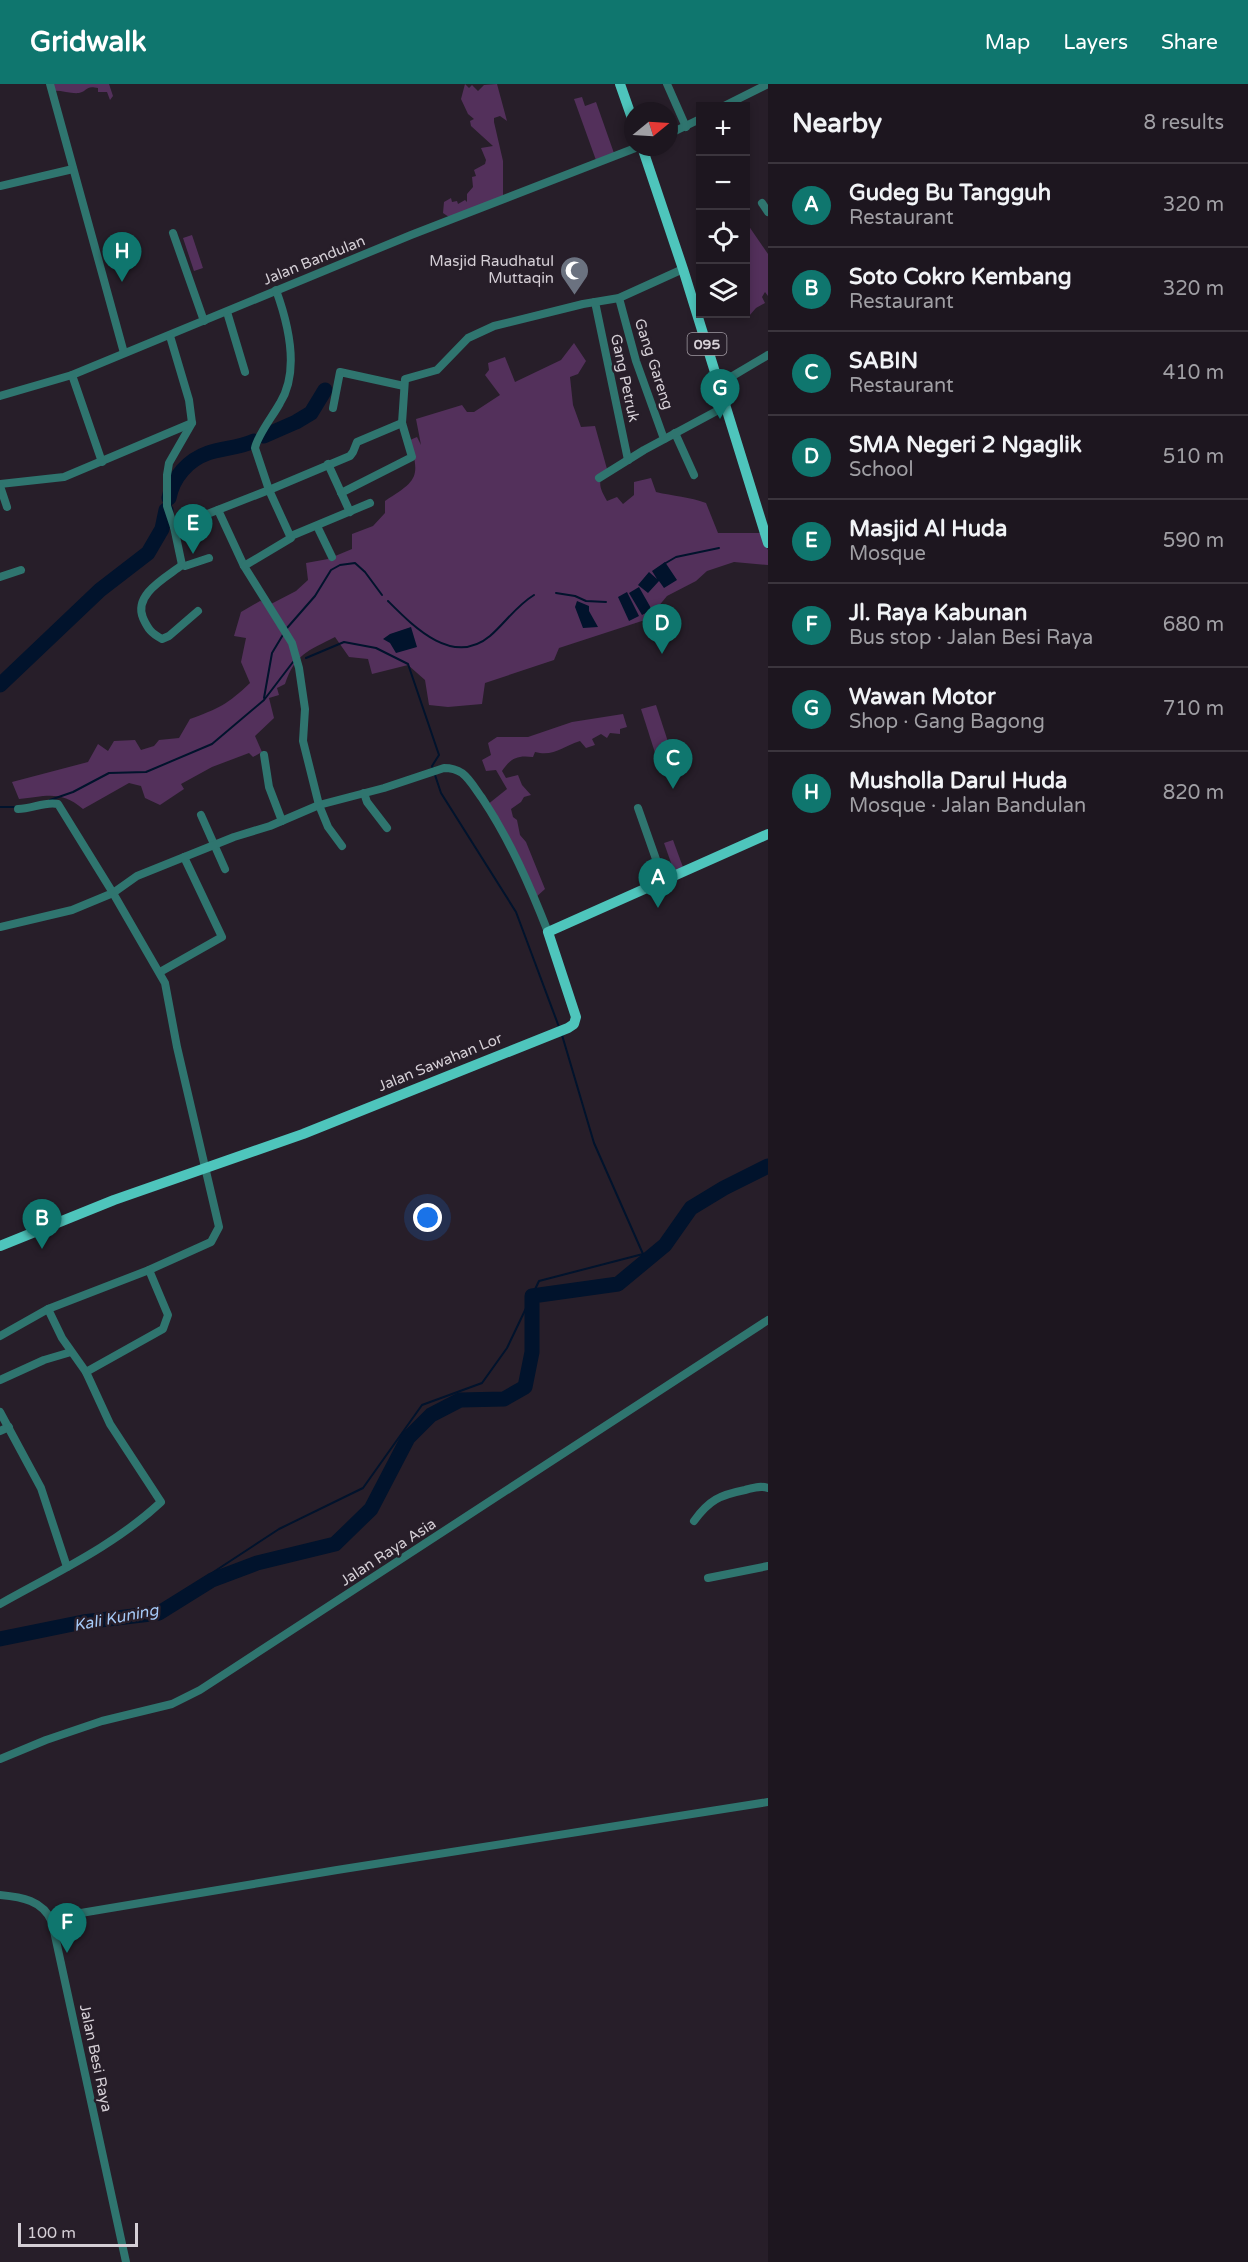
<!DOCTYPE html>
<meta charset="utf-8">
<style>
:root{--surface:#1d161f;--page:#251f28;--text:#f1f3f6;--muted:#a09fa4;--line:#3b353d;--accent:#0f766e}
body{margin:0;font-family:"Varela Round",sans-serif;background:var(--page);color:var(--text)}
.controls{position:absolute;right:18px;top:18px;display:grid;overflow:hidden;border-radius:0px;box-shadow:0 3px 9px #0003}
.controls button{width:54px;height:54px;display:grid;place-items:center;padding:0;border:0;border-bottom:2px solid var(--line);background:var(--surface);color:var(--text);font:30px sans-serif}
.compass{position:absolute;left:624px;top:18px;width:54px;height:54px;border-radius:50%;background:var(--surface);box-shadow:0 3px 9px #0003;rotate:72deg}
.scale{position:absolute;left:18px;bottom:15px;width:120px;box-sizing:border-box;padding-left:6px;border:3px solid #d5cfd6;border-top:0;font-size:16px;line-height:21px;white-space:nowrap;color:#d5cfd6;-webkit-text-stroke:4px #271e29;paint-order:stroke}
.you{position:absolute;left:428px;top:1134px;width:21px;height:21px;margin:-15px;border:4px solid #fff;border-radius:50%;background:#1a73e8;box-shadow:0 0 0 9px #1a73e833}
.badge{display:grid;place-items:center;width:39px;height:39px;border-radius:50%;background:var(--accent);color:#fff;font-size:20px;font-weight:700}
.pin{position:absolute;translate:-50% -50px;filter:drop-shadow(0 2px 3px #0008)}
.pin::after{content:'';position:absolute;top:32px;width:21px;height:18px;background:inherit;clip-path:polygon(0 0,100% 0,50% 100%)}
.list{margin:0;padding:0;list-style:none}
h2{display:flex;justify-content:space-between;align-items:center;height:78px;margin:0;padding:0 24px;font-size:26px}
h2 small{font-size:20px;font-weight:400;color:var(--muted)}
.list li{display:grid;grid-template-columns:39px 1fr auto;gap:18px;align-items:center;box-sizing:border-box;height:84px;padding:0 24px;border-top:2px solid var(--line)}
.list b{display:block;font-size:22px;white-space:nowrap}
.list p{margin:0;font-size:20px;white-space:nowrap;color:var(--muted)}
.list em{font-size:20px;font-style:normal;color:var(--muted)}
.icon{flex:none;width:33px;height:33px;fill:none;stroke:currentColor;stroke-width:2;stroke-linecap:round;stroke-linejoin:round}
.map{position:relative;flex:none;width:768px;height:2178px;overflow:hidden}
header{display:flex;align-items:center;gap:36px;box-sizing:border-box;height:84px;padding:0 30px;background:var(--accent);color:#fff}
header strong{font-size:28px}
nav{display:flex;gap:33px;margin-inline-start:auto;font-size:21px}
main{display:flex}
aside{flex:1;background:var(--surface)}
.map>svg:first-child{display:block}
.green{fill:#53305b}
.water{fill:#01132c}
.lines{fill:none;stroke-linecap:round;stroke-linejoin:round}
.stream{stroke:#01132c;stroke-width:2}
.river{stroke:#01132c;stroke-width:15}
.minor{stroke:#2f756f;stroke-width:8}
.major{stroke:#4ec5bc;stroke-width:10}
.labels{text-anchor:middle;dominant-baseline:central;stroke-width:5;stroke-linejoin:round;paint-order:stroke}
.shield{fill:#271e29;stroke:#a19aa2;stroke-width:1.5}
.shield-label{font-size:14px;font-weight:bold;fill:#d5cfd6}
.street-label{font-size:15px;fill:#d5cfd6;stroke:#271e29}
.poi-label{font-size:15px;fill:#d5cfd6;stroke:#271e29;text-anchor:end}
.water-label{font-size:16px;font-style:italic;fill:#a6caf8;stroke:#271e29}
</style>
<header>
<strong>Gridwalk</strong>
<nav><a>Map</a><a>Layers</a><a>Share</a></nav>
</header>
<main>
<div class="map">
<svg width="768" height="2178" viewBox="0 0 768 2178">
<rect width="100%" height="100%" fill="#271e29"/>
<g class="green">
<path d="M51,0H109L113,12L110,16L107,8H98V4C85,1 88,7 79,9C71,10 61,6 52,7Z"/>
<polygon points="465,0 469,4 472,1 478,7 484,1 497,0 507,37 500,32 494,34 494,38 503,77 503,115 452,135 443,129 444,118 451,114 452,118 457,117 458,120 465,116 467,118 467,110 473,103 472,93 476,92 474,86 485,80 486,76 481,64 493,62 471,42 470,37 474,35 468,30 461,15"/>
<polygon points="582,13 585,22 596,18 615,72 597,79 574,15"/>
<polygon points="746,138 768,170 768,212 765,208 762,213 765,219 756,224 749,232 745,230 738,234 735,230 746,230"/>
<polygon points="192,151 203,184 194,187 183,154"/>
<path d="M574,259L586,277L578,290L570,293L573,321L581,343L595,342L607,385C597,398 599,403 607,417L617,413L623,420L634,411V398L651,394L656,408C673,412 690,413 706,419L718,449H761L768,466V481L734,478L707,487L696,497L667,512L648,535L559,564L554,576L485,599L482,620L448,623L429,621L425,596L408,581L372,590L368,575L349,573L335,553C308,567 295,570 285,600L277,604L279,611L269,614L274,634L255,652L262,668L253,673L249,669L212,683L181,700L184,705L160,721L145,714L141,702L129,699L83,725C61,706 46,712 19,715L12,698L88,678L98,660L108,667L114,657L135,656L141,666L154,662L159,656L179,654L190,635C218,625 228,620 250,599L241,578L246,554L234,552L241,528L260,517L271,520L296,507L308,496L306,479L328,475L352,465V450L373,442L385,429V417C418,396 420,394 410,356L417,353L421,361L416,335L462,321L467,328H474L500,311L485,291L489,286L488,279L505,273L515,298L561,276Z"/>
<polygon points="656,621 672,670 657,675 641,625"/>
<path d="M623,630L627,643L620,645V650L610,649L607,654L601,650L592,655L595,661L586,664L580,657C563,662 554,673 535,668L533,673C517,671 511,674 502,687L506,694L518,691L522,701L531,711L524,713L521,718L511,725L513,733L517,736L520,751L526,758L545,805L535,814L487,721L507,705L496,686L486,687L482,676L491,671L488,659L497,653H528L572,638Z"/>
<polygon points="673,756 684,786 675,790 664,759"/>
</g>
<g class="water">
<polygon points="665,478 677,496 664,504 659,497 648,509 638,501 649,488 657,495 652,487"/>
<polygon points="639,503 652,526 642,531 629,509"/>
<polygon points="627,508 639,532 629,537 618,513"/>
<polygon points="577,517 589,522 589,527 598,543 583,544 575,523"/>
<polygon points="411,543 417,563 396,569 390,559 383,555 390,550"/>
</g>
<g class="lines">
<g class="stream">
<polyline points="664,480 676,473 719,464"/>
<polyline points="556,509 575,512 586,517 606,518"/>
<path d="M388,517C414,543 453,583 490,552C505,539 516,522 534,511"/>
<polyline points="287,544 315,512 331,486 340,481 355,479 365,488 382,511"/>
<polyline points="306,574 344,558 376,564 408,580 439,671 432,682 433,685"/>
<polyline points="264,614 272,569 284,549"/>
<polyline points="435,691 441,709 516,828 559,943"/>
<polyline points="50,716 73,708 109,689 146,688 212,660 264,616 293,578"/>
<polyline points="0,723 15,723"/>
<polyline points="151,1526 157,1525 279,1445 363,1404 422,1321 482,1299 507,1264 539,1197 643,1170 594,1059 562,951"/>
</g>
<g class="river">
<polyline points="264,352 296,338 311,329 325,306"/>
<path d="M169,414C173,393 188,376 208,369C223,364 239,364 254,357"/>
<polyline points="0,601 100,506 148,469 162,445 166,426"/>
<polyline points="0,1555 83,1538 159,1529 212,1496 257,1479 335,1460 371,1425 408,1354 431,1331 460,1316 504,1315 525,1303 532,1268 532,1212 618,1200 665,1161 691,1124 724,1104 768,1082"/>
</g>
<g class="minor">
<polyline points="50,0 124,269"/>
<polyline points="667,0 686,43"/>
<polyline points="724,22 768,0"/>
<polyline points="669,50 700,35"/>
<polyline points="0,102 73,85"/>
<polyline points="762,119 768,128"/>
<polyline points="173,149 204,237"/>
<polyline points="619,214 636,277 664,355"/>
<polyline points="595,218 628,376"/>
<polyline points="227,228 245,288"/>
<polyline points="72,291 102,378"/>
<polyline points="719,300 768,271"/>
<polyline points="0,312 72,291 411,151 638,63"/>
<polyline points="333,324 340,288 404,302"/>
<polyline points="192,339 169,379 167,391 167,422 174,443 182,481 185,482 209,474"/>
<polyline points="675,349 694,391"/>
<polyline points="328,380 350,428"/>
<polyline points="599,394 644,366 726,322"/>
<polyline points="0,400 64,393 192,339 189,316 170,252"/>
<polyline points="0,402 7,423"/>
<polyline points="341,409 412,373 402,339 405,295 437,286 468,254 494,242 583,220 619,214 683,185"/>
<polyline points="218,426 244,482 292,559 299,584 305,625 303,657 319,721 328,743 342,762"/>
<polyline points="317,442 332,473"/>
<polyline points="174,443 269,406 350,372 353,368 357,358 402,339"/>
<polyline points="291,452 370,419"/>
<path d="M182,481C167,493 133,510 143,534C148,545 151,549 162,555L169,552L198,527"/>
<path d="M244,482L291,454L269,406L255,364C258,350 273,332 280,319C300,287 288,239 276,206"/>
<polyline points="0,493 21,486"/>
<polyline points="264,671 269,703 282,737"/>
<polyline points="364,709 367,718 387,744"/>
<polyline points="638,724 663,795"/>
<polyline points="201,731 225,785"/>
<path d="M0,843L72,826L113,809L58,720C45,717 32,725 18,725"/>
<polyline points="160,888 222,853 184,773"/>
<path d="M0,1252L48,1225L149,1186L211,1158L219,1143L177,963L165,899L113,809L137,792L234,753L270,742L319,721L384,704L444,684C451,684 456,685 462,689C470,695 476,706 482,714C510,756 530,802 548,848"/>
<polyline points="86,1288 163,1245 168,1231 149,1186"/>
<polyline points="0,1296 44,1276 71,1268"/>
<polyline points="0,1328 41,1404 67,1483"/>
<polyline points="0,1347 9,1343"/>
<path d="M694,1437C709,1416 720,1411 745,1406C753,1404 760,1401 768,1404"/>
<polyline points="708,1494 768,1482"/>
<path d="M0,1520C55,1489 114,1462 161,1418L110,1340L86,1288L62,1254L48,1225"/>
<polyline points="0,1675 46,1656 102,1637 172,1620 200,1606 768,1236"/>
<path d="M0,1811C21,1813 43,1816 52,1838L126,2178"/>
<polyline points="51,1834 337,1786 768,1718"/>
</g>
<g class="major">
<polyline points="620,0 633,37"/>
<polyline points="642,63 683,185 768,459"/>
<polyline points="0,1162 114,1116 303,1050 568,944 574,940 576,933 548,848 768,750"/>
</g>
</g>
<defs>
<symbol id="mosque-pin" viewBox="-11 -11 22 30"><path d="M0 17L-7.5 6A9.5 9.5 0 1 1 7.5 6Z" fill="#6b7280" stroke="#271e29"/><path d="M3.5-4.9A6 6 0 1 0 3.5 4.9A5 5 0 1 1 3.5-4.9Z" fill="#fff"/></symbol>
</defs>
<g fill-rule="evenodd">
<use href="#mosque-pin" x="558" y="170" width="33" height="45"/>
</g>
<g class="labels">
<rect class="shield" x="687.5" y="249" width="39" height="22" rx="4.5"/>
<g class="shield-label">
<text x="707" y="260">095</text>
</g>
<g class="street-label">
<text transform="translate(314 176) rotate(-22)">Jalan Bandulan</text>
<text transform="translate(654 280) rotate(72)">Gang Gareng</text>
<text transform="translate(625 294) rotate(78)">Gang Petruk</text>
<text transform="translate(440 978) rotate(-22)">Jalan Sawahan Lor</text>
<text transform="translate(388 1468) rotate(-33)">Jalan Raya Asia</text>
<text transform="translate(96 1974) rotate(78)">Jalan Besi Raya</text>
</g>
<g class="poi-label">
<text x="554" y="177">Masjid Raudhatul<tspan x="554" dy="17">Muttaqin</tspan></text>
</g>
<g class="water-label">
<text transform="translate(116 1534) rotate(-11)">Kali Kuning</text>
</g>
</g>
</svg>
<div class="controls">
<button>+</button>
<button>−</button>
<button><svg class="icon" aria-label="locate" viewBox="0 0 24 24"><circle cx="12" cy="12" r="6"/><path d="M12 2v4M12 18v4M2 12h4M18 12h4"/></svg></button>
<button><svg class="icon" aria-label="layers" viewBox="0 0 24 24"><path d="M12 4l9 5-9 5-9-5zM3 14l9 5 9-5"/></svg></button>
</div>
<svg class="compass" viewBox="-18 -18 36 36"><path d="M0-13l5 13h-10z" fill="#e53935"/><path d="M0 13l5-13h-10z" fill="#a09fa4"/></svg>
<div class="scale">100 m</div>
<div class="you"></div>
<div class="pin badge" style="left:658px;top:824px">A</div>
<div class="pin badge" style="left:42px;top:1165px">B</div>
<div class="pin badge" style="left:673px;top:705px">C</div>
<div class="pin badge" style="left:662px;top:570px">D</div>
<div class="pin badge" style="left:193px;top:470px">E</div>
<div class="pin badge" style="left:67px;top:1869px">F</div>
<div class="pin badge" style="left:720px;top:335px">G</div>
<div class="pin badge" style="left:122px;top:198px">H</div>
</div>
<aside>
<h2>Nearby<small>8 results</small></h2>
<ul class="list">
<li><span class="badge">A</span><div><b>Gudeg Bu Tangguh</b><p>Restaurant</p></div><em>320 m</em></li>
<li><span class="badge">B</span><div><b>Soto Cokro Kembang</b><p>Restaurant</p></div><em>320 m</em></li>
<li><span class="badge">C</span><div><b>SABIN</b><p>Restaurant</p></div><em>410 m</em></li>
<li><span class="badge">D</span><div><b>SMA Negeri 2 Ngaglik</b><p>School</p></div><em>510 m</em></li>
<li><span class="badge">E</span><div><b>Masjid Al Huda</b><p>Mosque</p></div><em>590 m</em></li>
<li><span class="badge">F</span><div><b>Jl. Raya Kabunan</b><p>Bus stop · Jalan Besi Raya</p></div><em>680 m</em></li>
<li><span class="badge">G</span><div><b>Wawan Motor</b><p>Shop · Gang Bagong</p></div><em>710 m</em></li>
<li><span class="badge">H</span><div><b>Musholla Darul Huda</b><p>Mosque · Jalan Bandulan</p></div><em>820 m</em></li>
</ul>
</aside>
</main>
